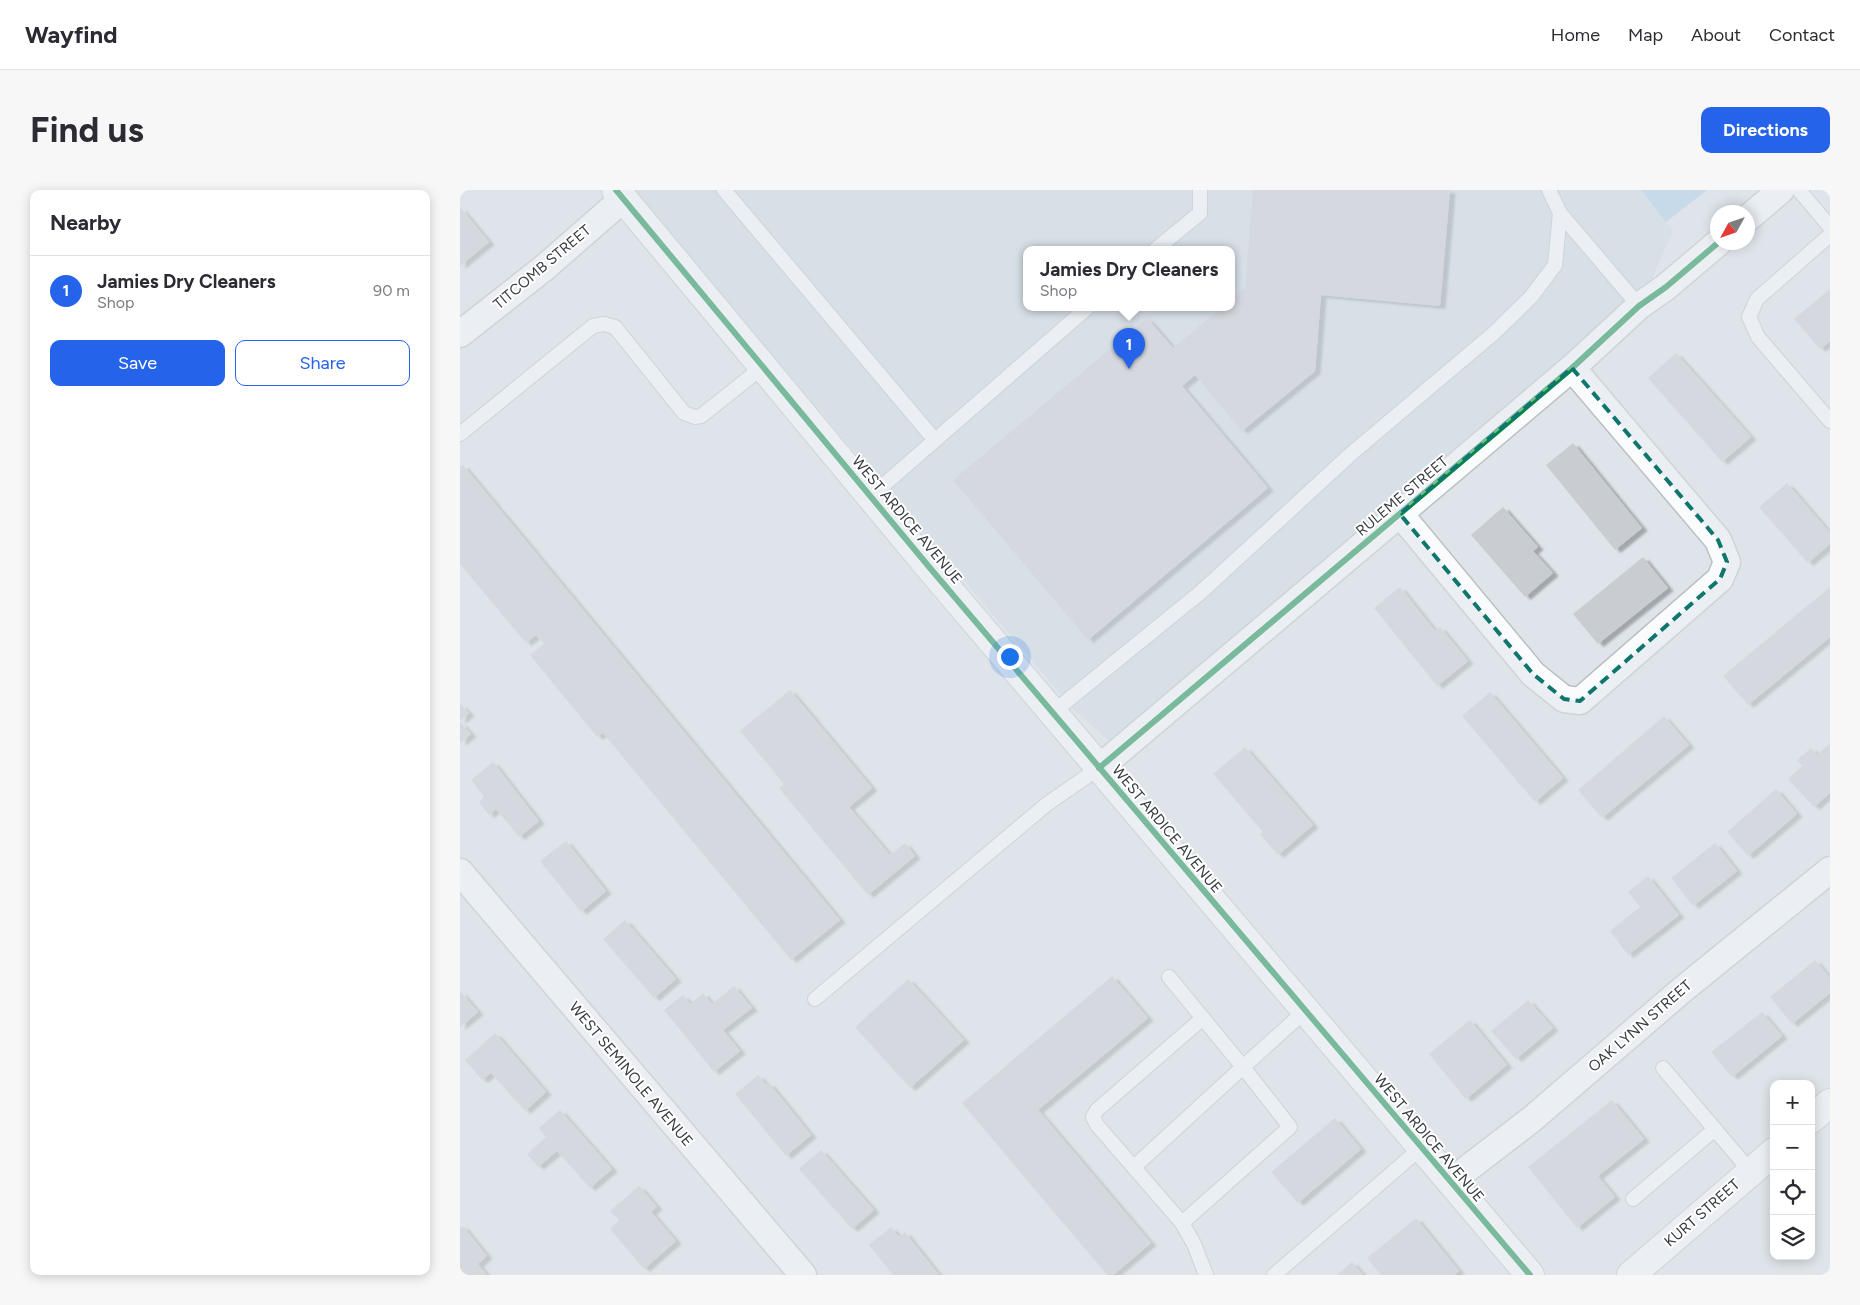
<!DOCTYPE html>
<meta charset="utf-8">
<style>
:root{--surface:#fff;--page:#f7f7f7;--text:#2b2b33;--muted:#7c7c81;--line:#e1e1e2;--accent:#2563eb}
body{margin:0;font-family:Figtree,sans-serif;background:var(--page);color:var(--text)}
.controls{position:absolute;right:15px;bottom:15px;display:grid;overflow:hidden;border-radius:10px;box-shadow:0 2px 12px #0003}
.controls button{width:45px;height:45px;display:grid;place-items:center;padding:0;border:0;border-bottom:1px solid var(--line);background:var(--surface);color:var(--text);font:25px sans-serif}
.compass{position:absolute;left:1250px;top:15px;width:45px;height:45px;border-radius:50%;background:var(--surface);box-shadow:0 2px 12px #0003;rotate:230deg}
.you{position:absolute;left:549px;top:466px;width:18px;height:18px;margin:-12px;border:4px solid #fff;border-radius:50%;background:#1a73e8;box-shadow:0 0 0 8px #1a73e833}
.badge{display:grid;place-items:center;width:32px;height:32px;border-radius:50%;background:var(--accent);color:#fff;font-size:16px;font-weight:700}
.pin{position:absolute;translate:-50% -41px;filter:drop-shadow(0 1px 2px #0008)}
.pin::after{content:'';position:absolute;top:26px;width:18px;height:15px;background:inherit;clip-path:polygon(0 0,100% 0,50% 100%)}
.popup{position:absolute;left:563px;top:56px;width:212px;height:65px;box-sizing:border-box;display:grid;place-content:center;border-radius:10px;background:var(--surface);filter:drop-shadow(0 1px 4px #0005);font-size:16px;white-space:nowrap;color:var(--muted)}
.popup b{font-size:19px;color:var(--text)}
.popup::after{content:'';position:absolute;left:50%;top:100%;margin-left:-10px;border:10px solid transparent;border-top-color:var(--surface)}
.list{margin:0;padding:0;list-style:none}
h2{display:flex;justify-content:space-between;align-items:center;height:65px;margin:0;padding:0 20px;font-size:21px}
h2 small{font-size:16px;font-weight:400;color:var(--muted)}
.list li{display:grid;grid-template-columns:32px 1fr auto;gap:15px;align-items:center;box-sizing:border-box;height:70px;padding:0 20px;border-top:1px solid var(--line)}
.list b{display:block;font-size:19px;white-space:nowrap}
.list p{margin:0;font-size:16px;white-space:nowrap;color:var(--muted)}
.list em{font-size:16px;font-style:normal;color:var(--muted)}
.actions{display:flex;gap:10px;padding:15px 20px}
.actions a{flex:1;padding:11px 0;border:1px solid var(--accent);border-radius:10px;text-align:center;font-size:18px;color:var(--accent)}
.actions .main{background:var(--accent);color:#fff}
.icon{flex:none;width:28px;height:28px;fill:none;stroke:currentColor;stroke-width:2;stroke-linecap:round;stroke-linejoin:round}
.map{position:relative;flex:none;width:1370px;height:1085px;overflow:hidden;border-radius:10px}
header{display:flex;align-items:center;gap:30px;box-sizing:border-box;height:70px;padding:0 25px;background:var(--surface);border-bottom:1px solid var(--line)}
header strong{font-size:24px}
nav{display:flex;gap:28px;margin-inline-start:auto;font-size:18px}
.intro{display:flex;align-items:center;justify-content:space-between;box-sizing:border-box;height:120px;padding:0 30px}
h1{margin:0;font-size:35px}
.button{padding:12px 22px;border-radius:10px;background:var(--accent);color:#fff;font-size:18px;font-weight:700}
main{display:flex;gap:30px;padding:0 30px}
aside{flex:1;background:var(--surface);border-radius:10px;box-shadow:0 2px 12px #0003}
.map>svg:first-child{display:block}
.built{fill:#cedae5;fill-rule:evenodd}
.green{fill:#aacee8}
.building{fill:#c9cdd2;filter:url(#shadow)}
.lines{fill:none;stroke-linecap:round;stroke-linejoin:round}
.lane-casing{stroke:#bbc0c4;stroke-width:16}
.street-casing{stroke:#bbc0c4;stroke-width:29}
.secondary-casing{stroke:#bbc0c4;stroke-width:30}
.lane{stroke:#fafbfc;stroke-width:14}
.street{stroke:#fafbfc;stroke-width:26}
.secondary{stroke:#fafbfc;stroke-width:28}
.cycleway-casing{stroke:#fff;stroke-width:9}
.cycleway{stroke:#00873e;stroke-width:6}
.marked{fill:none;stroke:#0f766e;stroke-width:4;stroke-dasharray:10 6;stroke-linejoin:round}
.labels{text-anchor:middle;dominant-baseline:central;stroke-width:4;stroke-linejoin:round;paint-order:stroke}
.street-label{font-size:15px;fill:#373c40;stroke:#fff}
</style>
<header>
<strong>Wayfind</strong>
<nav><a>Home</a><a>Map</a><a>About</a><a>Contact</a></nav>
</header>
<div class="intro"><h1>Find us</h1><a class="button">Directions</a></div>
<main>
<aside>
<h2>Nearby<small></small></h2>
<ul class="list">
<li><span class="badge">1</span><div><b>Jamies Dry Cleaners</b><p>Shop</p></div><em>90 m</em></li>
</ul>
<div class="actions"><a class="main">Save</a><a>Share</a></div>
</aside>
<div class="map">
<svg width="1370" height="1085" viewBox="0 0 1370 1085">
<defs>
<filter id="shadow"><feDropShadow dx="5.5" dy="3" stdDeviation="1" flood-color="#0004"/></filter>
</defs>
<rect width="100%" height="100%" fill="#dee4e9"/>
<path class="built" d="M174,0H1181L1213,41L1190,93L662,562L615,521L319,173ZM566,60H772V118H566Z"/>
<polygon class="green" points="1181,0 1247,0 1206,32"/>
<g class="building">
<polygon points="793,0 990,0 980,116 861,105 855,181 782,241 735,185 722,196 808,298 628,450 493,290 687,128 713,158 761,118 772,118 772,109 785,98"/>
<polygon points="0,17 29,52 0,76"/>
<polygon points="1370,99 1370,151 1360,159 1334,129"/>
<polygon points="1216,163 1291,247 1262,272 1188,188"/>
<polygon points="1113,253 1182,338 1155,360 1086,275"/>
<polygon points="3,275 380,730 331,770 143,543 137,547 70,465 84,454 76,445 66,453 0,374 0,277"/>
<polygon points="1327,293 1370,343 1370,354 1348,373 1299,317"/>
<polygon points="1043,317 1078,357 1073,361 1093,383 1065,407 1011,345"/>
<polygon points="1183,367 1208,398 1138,454 1113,424"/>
<polygon points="940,397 975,441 980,437 1008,471 977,496 914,418"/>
<polygon points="1370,397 1370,447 1288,515 1263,486"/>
<polygon points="330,500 412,598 389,617 430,665 445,653 455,666 408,705 319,598 324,594 280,541"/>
<polygon points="1030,502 1103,588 1075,612 1002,526"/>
<polygon points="0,514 9,523 0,531"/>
<polygon points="1204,526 1229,555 1142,628 1118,600"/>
<polygon points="0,532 11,544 0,553"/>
<polygon points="1370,553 1370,603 1354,617 1328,589 1342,576 1337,570 1351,558 1357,565"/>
<polygon points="785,557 853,635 818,665 800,644 803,642 753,584"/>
<polygon points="33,572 79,631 59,647 36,619 29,625 19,612 24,607 11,590"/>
<polygon points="1316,599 1337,624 1288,666 1267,642"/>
<polygon points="106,651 146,701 121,722 80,671"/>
<polygon points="1255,653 1277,681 1233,716 1211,688"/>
<polygon points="1188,686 1219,725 1168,765 1150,741 1180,717 1168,702"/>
<polygon points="165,730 216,789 194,808 143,749"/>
<polygon points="1355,770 1370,788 1370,803 1332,834 1310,807"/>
<polygon points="652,786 688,828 578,920 691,1053 653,1085 647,1085 502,913"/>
<polygon points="448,789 504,850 450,898 395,837"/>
<polygon points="274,796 292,818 263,840 280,861 254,882 204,820 223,805 230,814 243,803 252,814"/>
<polygon points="0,801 18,822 0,837"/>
<polygon points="1068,810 1093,838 1056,869 1031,841"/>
<polygon points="1302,822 1322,846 1272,887 1251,862"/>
<polygon points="1010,830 1047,875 1006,909 969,864"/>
<polygon points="35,843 86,902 65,921 31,883 22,890 5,870"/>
<polygon points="298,885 306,895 309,893 351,945 326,966 275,904"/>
<polygon points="1152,910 1184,949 1138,986 1155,1007 1117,1038 1068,977"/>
<polygon points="100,920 152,979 130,998 97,961 78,977 67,964 86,947 79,938"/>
<polygon points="875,928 901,959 838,1013 811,982"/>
<polygon points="361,960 414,1020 392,1039 339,979"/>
<polygon points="179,996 197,1017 191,1022 216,1051 184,1079 150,1039 159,1030 150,1021"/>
<polygon points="956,1028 999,1081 994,1085 921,1085 907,1068"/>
<polygon points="3,1036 27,1066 18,1074 27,1085 0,1085 0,1038"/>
<polygon points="431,1037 439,1047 445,1042 479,1085 433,1085 409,1055"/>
<polygon points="892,1072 903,1085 877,1085"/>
</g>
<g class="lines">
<defs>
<g id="lane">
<polyline points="264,0 474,249"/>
<polyline points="1089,0 1100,23 1179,116"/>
<polyline points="1339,0 1370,37"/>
<polyline points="1370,45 1297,109 1289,127 1298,147 1370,231"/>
<polyline points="695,60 740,23 740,0"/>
<polyline points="0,244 133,136 144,134 155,137 224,223 235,227 241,226 304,176"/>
<polyline points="411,306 627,118"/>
<polyline points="592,523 741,402 892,263 1034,143 1071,107 1095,75 1100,23"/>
<polyline points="355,809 587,614 639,578"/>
<polyline points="1203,878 1291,982"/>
<polyline points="674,977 783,877 709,787"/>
<polyline points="1173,1009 1255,939"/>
<polyline points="722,1033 637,935 633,927 637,920 743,828"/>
<polyline points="746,1085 734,1054 722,1033 830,937 783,877 845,821"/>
<polyline points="814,1085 961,958"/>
</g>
<g id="street">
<polyline points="1288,28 1321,0"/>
<polyline points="0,144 84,78 163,9"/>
<polyline points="940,324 1073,484 1104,509 1120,511 1260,389 1267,372 1258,350 1112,178"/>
<polyline points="639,578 1014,261 1112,178 1179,116 1206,97 1259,52"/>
<polyline points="0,682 343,1085"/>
<polyline points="990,992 1072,929 1222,800 1370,680"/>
</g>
<g id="secondary">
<polyline points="156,0 470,378 1070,1085"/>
<polyline points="1351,929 1370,913"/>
<polyline points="1171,1085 1314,962"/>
</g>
</defs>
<use href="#lane" class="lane-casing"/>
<use href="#street" class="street-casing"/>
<use href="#secondary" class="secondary-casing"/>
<use href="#lane" class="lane"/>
<use href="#street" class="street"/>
<use href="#secondary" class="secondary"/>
<defs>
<g id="cycleway">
<polyline points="156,0 470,378 1070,1085"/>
<polyline points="639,578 1014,261 1112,178 1179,116 1206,97 1259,52"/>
</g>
</defs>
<use href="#cycleway" class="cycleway-casing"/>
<use href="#cycleway" class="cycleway"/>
</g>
<path d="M0 0H1370V1085H0ZM1112,178L1258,350L1267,372L1260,389L1120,511L1104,509L1073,484L940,324Z" fill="#dee4e9" fill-opacity=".55" fill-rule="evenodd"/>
<path class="marked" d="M1112,178L1258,350L1267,372L1260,389L1120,511L1104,509L1073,484L940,324Z"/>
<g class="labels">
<g class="street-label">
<text transform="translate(82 77) rotate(-40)">TITCOMB STREET</text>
<text transform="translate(942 306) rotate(-40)">RULEME STREET</text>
<text transform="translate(447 330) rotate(50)">WEST ARDICE AVENUE</text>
<text transform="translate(707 639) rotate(50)">WEST ARDICE AVENUE</text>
<text transform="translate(1180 836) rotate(-41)">OAK LYNN STREET</text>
<text transform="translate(171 884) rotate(50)">WEST SEMINOLE AVENUE</text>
<text transform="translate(969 948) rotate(50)">WEST ARDICE AVENUE</text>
<text transform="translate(1242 1023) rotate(-41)">KURT STREET</text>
</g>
</g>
</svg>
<div class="controls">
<button>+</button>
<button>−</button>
<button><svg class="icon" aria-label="locate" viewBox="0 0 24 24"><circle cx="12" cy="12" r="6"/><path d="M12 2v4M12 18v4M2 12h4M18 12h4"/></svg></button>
<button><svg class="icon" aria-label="layers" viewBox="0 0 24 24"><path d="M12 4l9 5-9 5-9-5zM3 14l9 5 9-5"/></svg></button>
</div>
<svg class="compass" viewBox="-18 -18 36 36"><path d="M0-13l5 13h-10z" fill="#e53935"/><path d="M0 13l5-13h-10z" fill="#7c7c81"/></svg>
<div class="you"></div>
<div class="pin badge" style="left:669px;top:179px">1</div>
<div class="popup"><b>Jamies Dry Cleaners</b>Shop</div>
</div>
</main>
